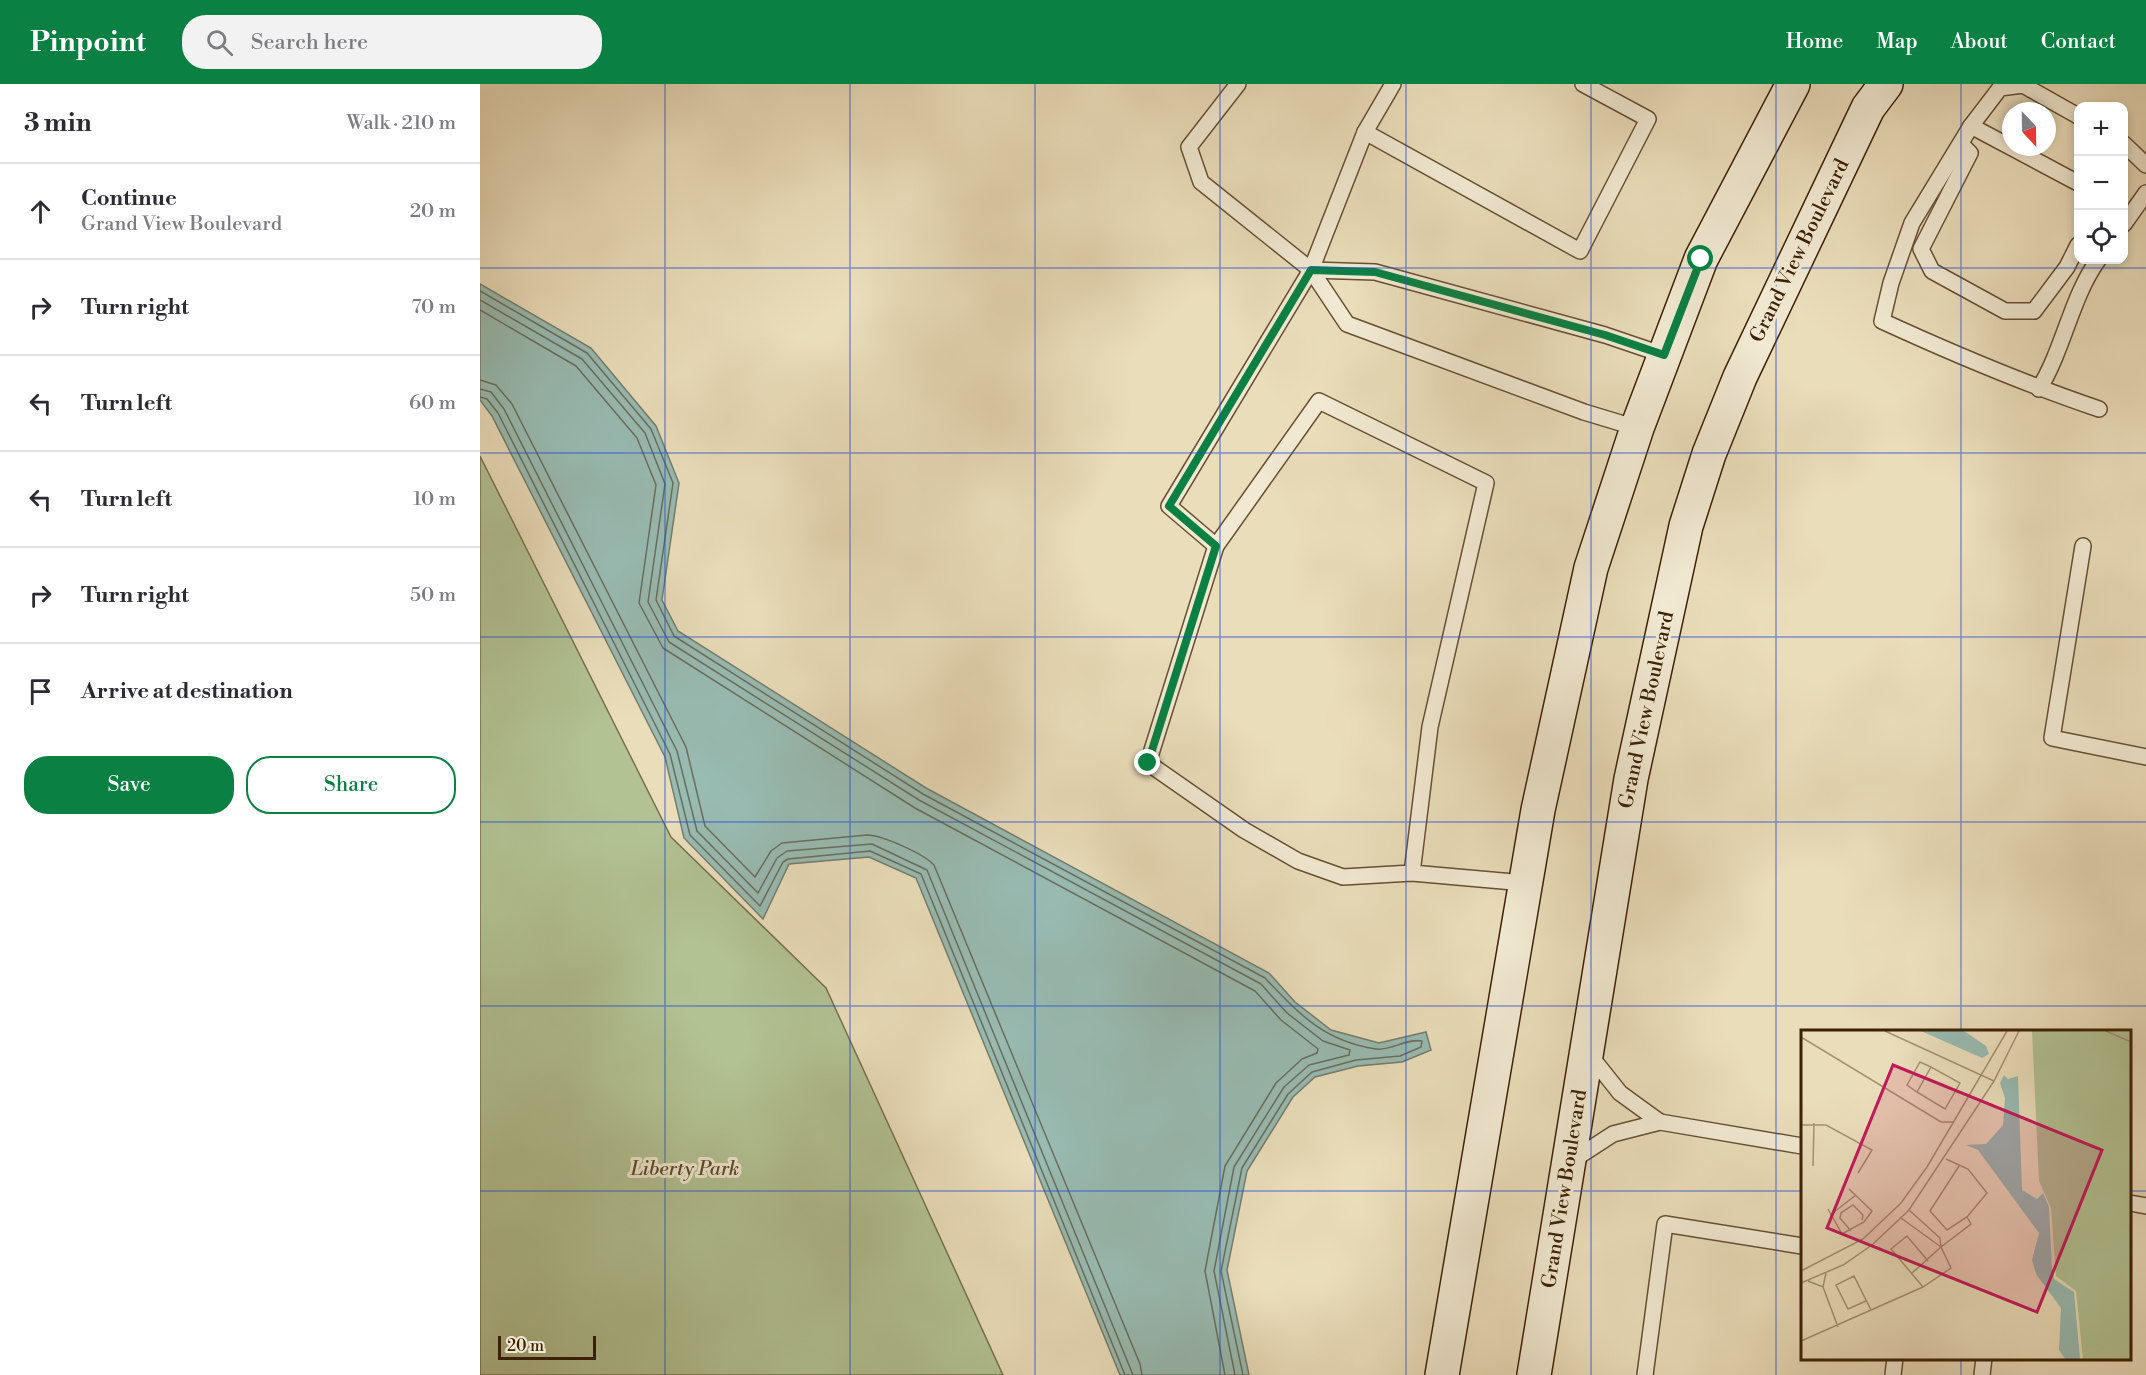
<!DOCTYPE html>
<meta charset="utf-8">
<style>
:root{--surface:#fff;--page:#f2f2f3;--text:#2b2b33;--muted:#7c7c81;--line:#e1e1e2;--accent:#0b8043}
body{margin:0;font-family:"Libre Bodoni",serif;background:var(--page);color:var(--text)}
.controls{position:absolute;right:18px;top:18px;display:grid;overflow:hidden;border-radius:12px;box-shadow:0 3px 9px #0003}
.controls button{width:54px;height:54px;display:grid;place-items:center;padding:0;border:0;border-bottom:2px solid var(--line);background:var(--surface);color:var(--text);font:30px sans-serif}
.compass{position:absolute;left:1522px;top:18px;width:54px;height:54px;border-radius:50%;background:var(--surface);box-shadow:0 3px 9px #0003;rotate:158deg}
.scale{position:absolute;left:18px;bottom:15px;width:98px;box-sizing:border-box;padding-left:6px;border:3px solid #3d2006;border-top:0;font-size:16px;line-height:21px;white-space:nowrap;color:#3d2006;-webkit-text-stroke:4px #f1e9d2;paint-order:stroke}
.stop{position:absolute;width:18px;height:18px;margin:-14px;border:4px solid #0b8043;border-radius:50%;background:#fff}
.stop.end{background:#0b8043;border-color:#fff;box-shadow:0 2px 6px #0008}
.list{margin:0;padding:0;list-style:none}
h2{display:flex;justify-content:space-between;align-items:center;height:78px;margin:0;padding:0 24px;font-size:26px}
h2 small{font-size:20px;font-weight:400;color:var(--muted)}
.list li{display:grid;grid-template-columns:39px 1fr auto;gap:18px;align-items:center;box-sizing:border-box;height:96px;padding:0 24px;border-top:2px solid var(--line)}
.list b{display:block;font-size:22px;white-space:nowrap}
.list p{margin:0;font-size:20px;white-space:nowrap;color:var(--muted)}
.list em{font-size:20px;font-style:normal;color:var(--muted)}
.actions{display:flex;gap:12px;padding:18px 24px}
.actions a{flex:1;padding:14px 0;border:2px solid var(--accent);border-radius:24px;text-align:center;font-size:21px;color:var(--accent)}
.actions .main{background:var(--accent);color:#fff}
.icon{flex:none;width:33px;height:33px;fill:none;stroke:currentColor;stroke-width:2;stroke-linecap:round;stroke-linejoin:round}
.map{position:relative;flex:none;width:1666px;height:1291px;overflow:hidden}
header{display:flex;align-items:center;gap:36px;box-sizing:border-box;height:84px;padding:0 30px;background:var(--accent);color:#fff}
header strong{font-size:28px}
nav{display:flex;gap:33px;margin-inline-start:auto;font-size:21px}
.search{width:420px;height:54px;background:var(--page);display:flex;align-items:center;gap:15px;box-sizing:border-box;padding:0 21px;border-radius:24px;color:var(--muted);font-size:22px}
main{display:flex}
aside{flex:1;background:var(--surface)}
.map>svg:first-child{display:block}
.green{fill:#b2c293;stroke:#78714c;stroke-width:1.5}
.water{fill:#98bbb2;stroke:#747d6d;stroke-width:1.5}
.lines{fill:none;stroke-linecap:round;stroke-linejoin:round}
.shore{stroke:#6a6e5c;stroke-width:1.5}
.lane-casing{stroke:#684f33;stroke-width:18}
.secondary-casing{stroke:#3d2006;stroke-width:36}
.lane{stroke:#f1e9d2;stroke-width:15}
.secondary{stroke:#f1e9d2;stroke-width:33}
.route{stroke:#0b8043;stroke-width:8}
.grid{fill:none;stroke:#1d4ed8;stroke-width:1.5;stroke-opacity:0.55}
.labels{text-anchor:middle;dominant-baseline:central;stroke-width:6;stroke-linejoin:round;paint-order:stroke}
.street-label{font-size:20px;fill:#3d2006;stroke:#f1e9d2}
.park-label{font-size:20px;font-style:italic;fill:#5a4829;stroke:#f1e9d2}
.inset-road{fill:none;stroke:#a59172;stroke-width:1.5}
.view{fill:#c2185b;fill-opacity:0.15;stroke:#c2185b;stroke-width:3}
.inset-edge{fill:none;stroke:#3d2006;stroke-width:3}
</style>
<header>
<strong>Pinpoint</strong>
<div class="search"><svg class="icon" aria-label="search" viewBox="0 0 24 24"><circle cx="10" cy="10" r="6"/><path d="M15 15l6 6"/></svg>Search here</div>
<nav><a>Home</a><a>Map</a><a>About</a><a>Contact</a></nav>
</header>
<main>
<aside>
<h2>3 min<small>Walk · 210 m</small></h2>
<ul class="list">
<li><svg class="icon" aria-label="ahead" viewBox="0 0 24 24"><path d="M12 20V5M6 11l6-6 6 6"/></svg><div><b>Continue</b><p>Grand View Boulevard</p></div><em>20 m</em></li>
<li><svg class="icon" aria-label="right" viewBox="0 0 24 24"><path d="M7 20v-9h11M14 6l5 5-5 5"/></svg><div><b>Turn right</b></div><em>70 m</em></li>
<li><svg class="icon" aria-label="left" viewBox="0 0 24 24"><path d="M17 20v-9H6M10 6l-5 5 5 5"/></svg><div><b>Turn left</b></div><em>60 m</em></li>
<li><svg class="icon" aria-label="left" viewBox="0 0 24 24"><path d="M17 20v-9H6M10 6l-5 5 5 5"/></svg><div><b>Turn left</b></div><em>10 m</em></li>
<li><svg class="icon" aria-label="right" viewBox="0 0 24 24"><path d="M7 20v-9h11M14 6l5 5-5 5"/></svg><div><b>Turn right</b></div><em>50 m</em></li>
<li><svg class="icon" aria-label="arrive" viewBox="0 0 24 24"><path d="M6 21V4h12l-3 4 3 4H6"/></svg><div><b>Arrive at destination</b></div></li>
</ul>
<div class="actions"><a class="main">Save</a><a>Share</a></div>
</aside>
<div class="map">
<svg width="1666" height="1291" viewBox="0 0 1666 1291">
<rect width="100%" height="100%" fill="#eaddba"/>
<filter id="stains"><feTurbulence type="fractalNoise" baseFrequency=".00333" numOctaves="4"/><feColorMatrix values="0 0 0 0 .2 0 0 0 0 .09 0 0 0 0 .02 0 0 0 .5 -.17"/></filter>
<radialGradient id="worn" r=".72"><stop offset=".6" stop-color="#630" stop-opacity="0"/><stop offset="1" stop-color="#630" stop-opacity=".3"/></radialGradient>
<polygon class="green" points="0,372 191,753 346,904 523,1291 0,1291"/>
<polygon class="water" points="0,200 111,264 176,342 199,399 182,516 198,547 446,704 789,889 815,918 851,946 899,959 946,948 951,966 922,978 878,982 835,993 813,1013 767,1087 747,1186 769,1291 640,1291 436,794 389,773 309,780 283,835 204,754 185,673 12,332 0,316"/>
<g class="lines">
<g class="shore">
<path d="M0,207L107,269L171,345L193,399L176,516L194,552L443,710L785,894C820,931 844,957 896,965C911,967 927,954 942,957L941,963L920,972L876,976L832,988L808,1010L762,1084L741,1187L763,1291"/>
<polyline points="0,216 102,275 165,349 185,400 168,518 189,558 439,716 781,900 807,929 843,957 870,966 869,971 829,981 804,1003 754,1083 734,1187 755,1291"/>
<polyline points="0,226 96,282 157,354 176,401 159,519 183,564 435,724 775,907 801,936 838,965 837,969 822,975 796,999 745,1082 725,1187 745,1291"/>
<path d="M0,296L16,301L32,320L206,663L225,742L275,793L291,767L302,759L387,751C402,751 444,770 454,781L660,1280L662,1291"/>
<polyline points="0,305 11,308 24,325 197,667 217,747 278,809 297,774 307,767 392,760 447,786 653,1291"/>
<polyline points="0,313 7,315 18,329 190,670 210,751 280,822 303,778 308,775 390,767 441,790 645,1291"/>
</g>
<defs>
<g id="lane">
<path d="M1598,32L1543,1L1520,4L1491,42L1432,139L1411,199L1402,237C1474,270 1545,300 1619,325"/>
<polyline points="1491,42 1598,99"/>
<polyline points="885,48 1100,167 1168,35 1103,0"/>
<polyline points="1481,60 1490,69 1441,165 1452,187 1525,227 1554,227 1587,183 1598,161"/>
<polyline points="1644,60 1666,81"/>
<polyline points="1644,140 1666,109"/>
<polyline points="831,186 867,240 1104,328 1157,344"/>
<polyline points="831,186 895,188 1125,251 1184,271"/>
<polyline points="831,186 885,48 913,0"/>
<path d="M1559,305C1584,264 1591,214 1618,176"/>
<polyline points="736,462 689,422 831,186 721,98 709,63 758,0"/>
<polyline points="1603,462 1572,654 1666,673"/>
<polyline points="932,789 950,643 1006,399 839,317 736,462 668,679 764,746 818,777 863,793 932,789 1045,799"/>
<polyline points="1109,970 1140,1009 1180,1038"/>
<polyline points="1090,1078 1133,1050 1180,1038 1322,1062"/>
<polyline points="1650,1119 1666,1122"/>
<polyline points="1165,1291 1185,1140 1322,1162"/>
<polyline points="1413,1291 1415,1274"/>
<polyline points="1502,1291 1504,1274"/>
</g>
<g id="secondary">
<polyline points="962,1291 1058,726 1111,484 1157,344 1221,175 1313,0"/>
<polyline points="1054,1291 1151,695 1206,442 1229,370 1260,293 1388,24 1406,0"/>
</g>
</defs>
<use href="#lane" class="lane-casing"/>
<use href="#secondary" class="secondary-casing"/>
<use href="#lane" class="lane"/>
<use href="#secondary" class="secondary"/>
</g>
<g class="lines">
<polyline class="route" points="668,679 736,462 689,422 831,186 895,188 1125,251 1184,271 1221,175"/>
</g>
<path class="grid" d="M185,0V1291M370,0V1291M555,0V1291M740,0V1291M926,0V1291M1111,0V1291M1296,0V1291M1481,0V948M0,184H1666M0,369H1666M0,553H1666M0,738H1666M0,922H1666M0,1107H1322M1650,1107H1666M1481,1274V1291"/>
<g class="labels">
<g class="street-label">
<text transform="translate(1320 167) rotate(-64)">Grand View Boulevard</text>
<text transform="translate(1167 626) rotate(-78)">Grand View Boulevard</text>
<text transform="translate(1085 1105) rotate(-81)">Grand View Boulevard</text>
</g>
<g class="park-label">
<text x="205" y="1085">Liberty Park</text>
</g>
</g>
<g transform="translate(1321 946)">
<rect width="330" height="330" fill="#eaddba"/>
<path d="M231,1L330,2V329H282L275,261L255,246L250,178L238,151Z" fill="#b2c293"/>
<path d="M120,1H163L185,16L188,24L181,28ZM203,45L207,49L217,46L221,160L236,169L242,163L248,177L251,240L253,249L273,262L279,329H264L258,320L260,278L235,244L231,230L238,203L177,120L165,115L185,114L202,95L204,68L199,53Z" fill="#98bbb2"/>
<path class="inset-road" d="M84,1L193,51M305,1L330,12M0,7L140,92H153M116,62L130,37L159,53L144,79L116,62L106,55L119,32L130,37M0,95H25L71,120L57,143M145,129L167,139L186,163L166,187L146,200L129,181L158,136M12,136L13,93M27,179L41,204L63,192L71,181L48,159M108,180L139,208L140,217M29,185L55,165M100,188L140,217M50,201L39,188L40,183L52,175L62,185L61,190M127,231L106,206L90,219L122,257L150,238L140,217L170,194L166,187M0,241L62,209L100,173L126,137L206,1M111,243L140,217M7,251L22,257L25,243M0,253L42,235L71,215L108,180L193,51L218,1M22,257L37,297M65,271L47,279L35,255L53,246L70,280M0,311L122,257"/>
<path class="view" d="M92,35L301,120L236,282L26,198Z"/>
<rect width="330" height="330" class="inset-edge"/>
</g>
<rect width="100%" height="100%" filter="url(#stains)"/>
<rect width="100%" height="100%" fill="url(#worn)"/>
</svg>
<div class="controls">
<button>+</button>
<button>−</button>
<button><svg class="icon" aria-label="locate" viewBox="0 0 24 24"><circle cx="12" cy="12" r="6"/><path d="M12 2v4M12 18v4M2 12h4M18 12h4"/></svg></button>
</div>
<svg class="compass" viewBox="-18 -18 36 36"><path d="M0-13l5 13h-10z" fill="#e53935"/><path d="M0 13l5-13h-10z" fill="#7c7c81"/></svg>
<div class="scale">20 m</div>
<div class="stop" style="left:1221px;top:175px"></div>
<div class="stop end" style="left:668px;top:679px"></div>
</div>
</main>
